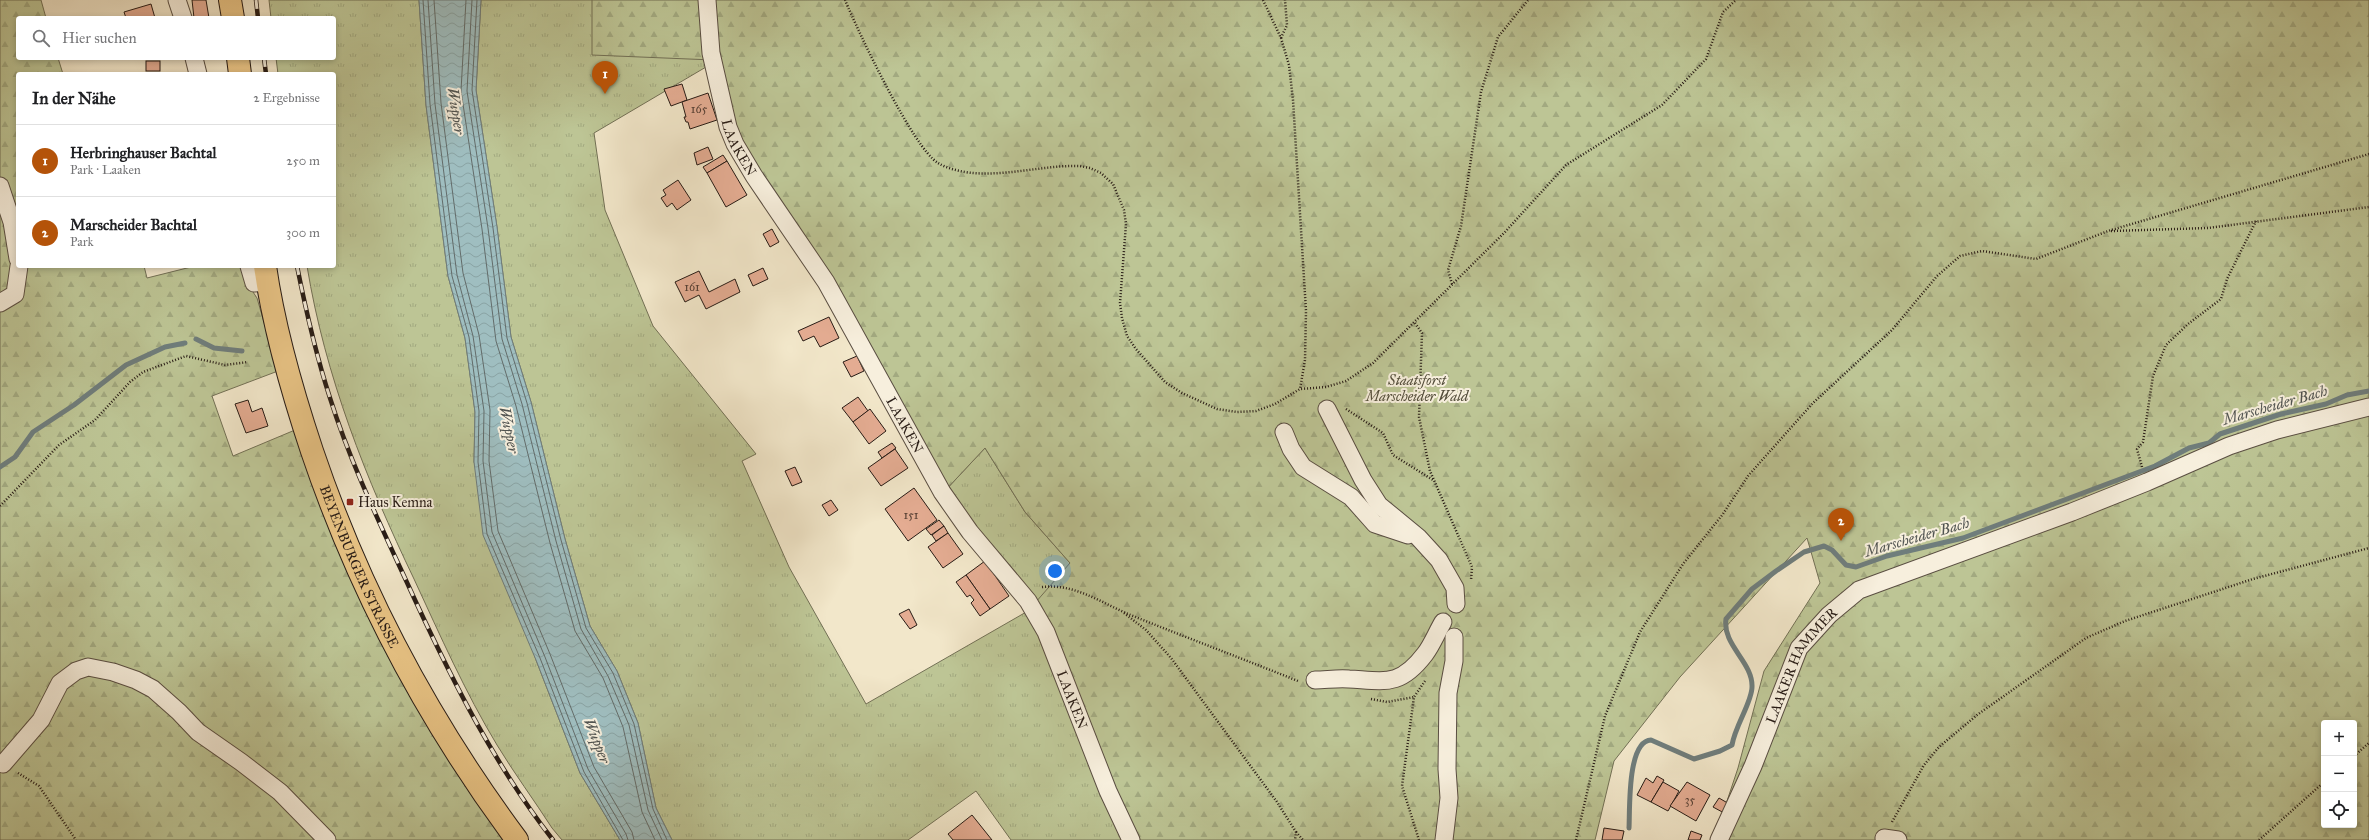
<!DOCTYPE html>
<html lang="de">
<meta charset="utf-8">
<style>
:root{--surface:#fff;--page:#f6f6f6;--text:#202124;--muted:#757577;--line:#e0e0e0;--accent:#b45309}
body{margin:0;font-family:"IM FELL Great Primer",serif;background:var(--page);color:var(--text)}
.controls{position:absolute;right:12px;bottom:12px;display:grid;overflow:hidden;border-radius:4px;box-shadow:0 2px 6px #0003}
.controls button{width:36px;height:36px;display:grid;place-items:center;padding:0;border:0;border-bottom:1px solid var(--line);background:var(--surface);color:var(--text);font:20px sans-serif}
.you{position:absolute;left:1055px;top:571px;width:14px;height:14px;margin:-10px;border:3px solid #fff;border-radius:50%;background:#1a73e8;box-shadow:0 0 0 6px #1a73e833}
.badge{display:grid;place-items:center;width:26px;height:26px;border-radius:50%;background:var(--accent);color:#fff;font-size:13px;font-weight:700}
.pin{position:absolute;translate:-50% -33px;filter:drop-shadow(0 1px 2px #0008)}
.pin::after{content:'';position:absolute;top:21px;width:14px;height:12px;background:inherit;clip-path:polygon(0 0,100% 0,50% 100%)}
.list{margin:0;padding:0;list-style:none}
h2{display:flex;justify-content:space-between;align-items:center;height:52px;margin:0;padding:0 16px;font-size:17px}
h2 small{font-size:13px;font-weight:400;color:var(--muted)}
.list li{display:grid;grid-template-columns:26px 1fr auto;gap:12px;align-items:center;box-sizing:border-box;height:72px;padding:0 16px;border-top:1px solid var(--line)}
.list b{display:block;font-size:15px;white-space:nowrap}
.list p{margin:0;font-size:13px;white-space:nowrap;color:var(--muted)}
.list em{font-size:13px;font-style:normal;color:var(--muted)}
.icon{flex:none;width:22px;height:22px;fill:none;stroke:currentColor;stroke-width:2;stroke-linecap:round;stroke-linejoin:round}
.map{position:relative;flex:none;width:2369px;height:840px;overflow:hidden}
.search{position:absolute;background:var(--surface);box-shadow:0 2px 6px #0003;left:16px;top:16px;width:320px;height:44px;display:flex;align-items:center;gap:10px;box-sizing:border-box;padding:0 14px;border-radius:4px;color:var(--muted);font-size:15px}
.panel{position:absolute;background:var(--surface);box-shadow:0 2px 6px #0003;left:16px;top:72px;width:320px;height:196px;border-radius:4px}
.map>svg:first-child{display:block}
.grass{fill:url(#grass-tufts);stroke:#727055}
.forest{fill:url(#forest-firs);stroke:#727055;fill-rule:evenodd}
.water{fill:url(#water-waves);stroke:#6f7d7c}
.lines{fill:none;stroke-linecap:round;stroke-linejoin:round}
.shore{stroke:#636c6a;stroke-width:1}
.stream{stroke:#6f7d7c;stroke-width:5}
.building{fill:#e4ac92;stroke:#271b15}
.minor-casing{stroke:#5a4e42;stroke-width:19}
.major-casing{stroke:#271b15;stroke-width:24}
.path{stroke:#271b15;stroke-width:2.5;stroke-dasharray:1 2;stroke-linecap:butt}
.minor{stroke:#f7efdd;stroke-width:17}
.major{stroke:#e9c485;stroke-width:22}
.rail-casing{stroke:#271b15;stroke-width:4.5}
.rail{stroke:#f7efdd;stroke-width:3;stroke-dasharray:9;stroke-linecap:butt}
.poi-dot{fill:#8f2418;stroke:#f7efdd;stroke-width:1.5}
.labels{text-anchor:middle;dominant-baseline:central;stroke-width:4;stroke-linejoin:round;paint-order:stroke}
.number-label{font-size:12px;fill:#563f34}
.street-label{font-size:14px;fill:#271b15;stroke:#f7efdd}
.park-label{font-size:14px;font-style:italic;fill:#544e3b;stroke:#f7efdd}
.poi-label{font-size:14px;fill:#271b15;stroke:#f7efdd;text-anchor:start}
.water-label{font-size:15px;font-style:italic;fill:#515451;stroke:#f7efdd}
</style>
<div class="map">
<svg width="2369" height="840" viewBox="0 0 2369 840">
<defs>
<pattern id="grass-tufts" width="24" height="20" patternUnits="userSpaceOnUse"><rect width="24" height="20" fill="#bdc595"/><path d="M3 7l-1-3M5 7V3M7 7l1-3M15 17l-1-3M17 17v-4M19 17l1-3" fill="none" stroke="#a2a980"/></pattern>
<pattern id="forest-firs" width="22" height="20" patternUnits="userSpaceOnUse"><rect width="22" height="20" fill="#bdc595"/><path d="M5 1l3.5 6h-7zM16 11l3.5 6h-7z" fill="#a2a980"/></pattern>
<pattern id="water-waves" width="16" height="10" patternUnits="userSpaceOnUse"><rect width="16" height="10" fill="#9fbec0"/><path d="M0 5q4-4 8 0t8 0" fill="none" stroke="#89a3a4"/></pattern>
</defs>
<rect width="100%" height="100%" fill="#f2e7ca"/>
<filter id="stains"><feTurbulence type="fractalNoise" baseFrequency=".005" numOctaves="4"/><feColorMatrix values="0 0 0 0 .2 0 0 0 0 .09 0 0 0 0 .02 0 0 0 .5 -.17"/></filter>
<radialGradient id="worn" r=".72"><stop offset=".6" stop-color="#630" stop-opacity="0"/><stop offset="1" stop-color="#630" stop-opacity=".3"/></radialGradient>
<g class="grass">
<path d="M269,0H419L426,105L448,276L465,338L475,412L474,462L536,660L580,773L620,840H562L552,828C534,800 514,773 497,745C465,692 440,635 414,579C366,479 325,376 307,266H334V74H278L276,58H334V18H271Z"/>
<polygon points="481,0 714,0 706,67 594,133 605,210 653,326 756,454 742,461 789,567 866,704 1028,611 942,494 985,448 1025,512 1070,563 1134,840 1011,840 976,791 908,840 672,840 656,808 638,723 617,671 590,626 565,539 531,402 511,337 497,227 476,90"/>
</g>
<g class="forest">
<polygon points="0,0 41,0 46,18 18,18 18,58 58,58 63,74 18,74 18,266 144,266 147,278 195,266 244,266 251,289 257,298 278,371 212,396 233,456 295,430 508,840 0,840"/>
<path d="M592,0H2369V840H1714L1738,768L1764,671L1820,583L1807,538L1680,677L1614,761L1595,840H1134L1028,611L1070,563L1025,512L985,448L942,494L734,139L713,60L592,55ZM2324,723H2354V825H2324Z"/>
</g>
<polygon class="water" points="419,0 481,0 476,90 497,227 511,337 531,402 565,539 590,626 617,671 638,723 656,808 672,840 620,840 580,773 536,660 483,535 474,462 475,412 465,338 448,276 426,105"/>
<g class="lines">
<g class="shore">
<polyline points="423,0 430,104 452,276 469,337 479,411 478,462 487,534 540,658 584,772 623,840"/>
<polyline points="428,0 435,104 457,275 473,336 484,411 483,461 492,532 545,657 588,769 626,834 628,840"/>
<polyline points="434,0 441,103 463,273 479,335 490,410 489,461 498,531 550,654 594,767 632,832 634,840"/>
<polyline points="466,0 461,91 482,229 496,341 516,406 550,543 575,631 603,678 623,727 642,812 655,840"/>
<polyline points="472,0 467,91 488,228 502,339 522,404 556,541 581,629 608,676 629,725 648,810 662,840"/>
<polyline points="477,0 472,90 493,228 507,338 527,403 561,540 586,628 613,673 634,724 653,809 667,840"/>
</g>
<g class="stream">
<polyline points="196,339 214,348 242,351"/>
<polyline points="0,467 15,457 33,432 74,405 126,365 165,347 185,343"/>
<path d="M1629,828C1630,810 1627,741 1651,740L1694,759L1720,751L1732,745C1735,726 1752,702 1752,687C1753,662 1722,645 1726,619L1752,589L1776,571L1804,552L1824,546L1832,550L1846,565L1856,567L1887,556L1963,538L2155,466L2189,448L2209,443L2220,434L2281,414L2326,404L2347,395L2369,391"/>
</g>
</g>
<g class="building">
<polygon points="192,0 206,0 209,18 194,18"/>
<polygon points="151,4 155,18 126,18 124,12"/>
<rect x="146" y="61" width="14" height="10"/>
<polygon points="682,84 687,100 671,106 664,89"/>
<polygon points="708,93 717,120 690,129 688,122 686,122 684,117 686,117 682,102"/>
<polygon points="708,147 713,159 697,165 694,153"/>
<polygon points="723,155 727,161 707,173 703,167"/>
<polygon points="727,161 747,195 726,207 707,173"/>
<polygon points="678,180 691,200 677,210 672,203 667,207 661,198 666,195 663,190"/>
<polygon points="772,229 779,242 770,247 763,234"/>
<polygon points="763,268 768,279 753,286 748,275"/>
<polygon points="699,271 709,292 735,279 740,292 706,309 699,295 685,302 675,282"/>
<polygon points="829,317 839,338 820,347 814,336 803,341 798,331"/>
<polygon points="857,356 864,371 851,377 843,362"/>
<polygon points="858,397 868,411 853,422 842,408"/>
<polygon points="248,400 252,412 262,408 268,426 246,433 235,404"/>
<polygon points="870,409 886,431 869,444 853,422"/>
<polygon points="892,443 896,448 882,458 878,452"/>
<polygon points="895,449 908,468 881,486 868,468"/>
<polygon points="795,467 802,482 792,486 785,471"/>
<polygon points="914,488 937,520 908,541 885,509"/>
<polygon points="831,500 838,510 829,516 822,505"/>
<polygon points="939,520 944,526 931,535 926,529"/>
<polygon points="944,526 948,533 936,541 932,535"/>
<polygon points="948,533 963,554 943,568 928,547"/>
<polygon points="985,561 1009,596 990,609 966,575"/>
<polygon points="966,575 990,609 980,616 971,603 974,600 970,595 967,597 956,582"/>
<polygon points="909,609 917,625 910,629 899,614"/>
<polygon points="1657,776 1664,780 1651,802 1637,795 1646,778 1653,783"/>
<polygon points="1663,782 1679,791 1668,811 1651,802"/>
<polygon points="1687,782 1710,795 1696,821 1670,806"/>
<polygon points="1719,798 1731,805 1726,814 1713,807"/>
<polygon points="972,815 992,840 953,840 948,834"/>
<polygon points="1604,828 1624,831 1622,840 1602,840"/>
<polygon points="1691,831 1702,835 1700,840 1688,840"/>
</g>
<g class="lines">
<defs>
<g id="minor">
<polyline points="177,0 183,18"/>
<path id="s1" d="M707,0L711,53L728,127L735,144L754,176L826,282L942,492L970,532L1028,601L1046,632L1108,791L1131,840"/>
<polyline points="194,58 198,74"/>
<polyline points="0,186 12,222 18,259"/>
<polyline points="249,266 254,283 268,282"/>
<polyline points="0,303 15,294 19,266"/>
<polyline points="1327,409 1363,480 1379,505 1418,537 1439,560 1455,588 1456,604"/>
<polyline points="1284,432 1291,449 1303,467 1351,497 1375,524 1408,535"/>
<path d="M1315,680C1326,680 1337,678 1349,679C1385,681 1400,687 1425,654C1432,645 1437,632 1443,622"/>
<polyline points="3,764 41,720 60,683 76,671 88,667 113,672 136,680 153,689 179,712 198,732 241,762 280,792 327,840"/>
<polyline points="1884,838 1898,840"/>
<polyline points="1444,840 1449,798 1447,769 1448,693 1454,661 1454,637"/>
<path id="s2" d="M1719,840L1753,766L1799,648L1829,615L1859,590L2072,512L2147,482L2229,446L2277,430L2369,407"/>
</g>
<g id="major">
<polyline points="230,0 233,18"/>
<polyline points="238,58 240,74"/>
<path id="s3" d="M265,266C274,329 292,391 312,451C360,593 427,719 517,840"/>
</g>
</defs>
<use href="#minor" class="minor-casing"/>
<use href="#major" class="major-casing"/>
<g class="path">
<path d="M845,0C858,31 913,148 938,163C948,169 962,172 973,173C1009,176 1044,165 1080,166L1090,168L1101,173L1113,184L1124,210L1126,224L1120,303L1122,318L1127,336L1136,349L1165,382L1182,393L1217,409L1237,412L1256,411L1275,404L1300,389L1326,387L1346,381L1373,363L1505,232L1566,165L1662,105L1706,59L1723,12L1736,0"/>
<polyline points="1263,0 1281,38 1289,65 1293,100 1306,311 1305,360 1300,389"/>
<polyline points="1281,38 1287,25 1285,0"/>
<polyline points="2111,231 2208,228 2369,207"/>
<polyline points="1452,284 1448,270 1461,226 1481,92 1498,37 1528,0"/>
<polyline points="1415,323 1422,333 1419,417 1430,471 1472,567 1471,580"/>
<polyline points="1346,409 1383,433 1393,455 1433,480"/>
<polyline points="2142,467 2137,449 2143,442 2153,376 2166,345 2188,324 2221,299 2227,279 2256,221"/>
<polyline points="0,506 59,445 95,420 130,382 143,372 186,356 225,365 248,362"/>
<path d="M1042,587C1075,583 1103,604 1133,616C1188,638 1243,659 1298,681"/>
<polyline points="1124,613 1146,630 1171,658 1277,802 1296,832 1295,840"/>
<polyline points="1371,699 1387,702 1414,697"/>
<polyline points="2354,756 2369,743"/>
<polyline points="18,773 39,786 76,840"/>
<polyline points="1892,822 1924,765 1939,747 1977,715 2086,638 2125,621 2253,579 2369,548"/>
<polyline points="1296,832 1303,840"/>
<polyline points="1419,840 1402,786 1414,697 1425,681"/>
<polyline points="1576,840 1605,716 1640,632 1683,564 1723,514 1748,476 1787,432 1813,403 1892,330 1937,276 1960,256 1982,251 2036,259 2108,231 2369,154"/>
<polyline points="2259,840 2324,782"/>
</g>
<use href="#minor" class="minor"/>
<use href="#major" class="major"/>
<defs>
<g id="rail">
<polyline points="256,0 258,18"/>
<polyline points="264,58 266,74"/>
<path d="M297,266C306,311 316,355 330,398C352,468 385,534 415,600C454,684 496,767 553,840"/>
</g>
</defs>
<use href="#rail" class="rail-casing"/>
<use href="#rail" class="rail"/>
</g>
<rect class="poi-dot" x="346" y="498" width="8" height="8" rx="2"/>
<g class="labels">
<g class="number-label">
<text x="699" y="109">165</text>
<text x="692" y="287">161</text>
<text x="911" y="515">151</text>
<text x="1690" y="800">35</text>
</g>
<g class="street-label">
<text stroke="none"><textPath href="#s1" startOffset="152">LAAKEN</textPath></text>
<text stroke="none"><textPath href="#s1" startOffset="476">LAAKEN</textPath></text>
<text stroke="none"><textPath href="#s3" startOffset="316">BEYENBURGER STRASSE</textPath></text>
<text stroke="none"><textPath href="#s2" startOffset="194">LAAKER HAMMER</textPath></text>
<text stroke="none"><textPath href="#s1" startOffset="800">LAAKEN</textPath></text>
</g>
<g class="park-label">
<text x="1417" y="380">Staatsforst<tspan x="1417" dy="16">Marscheider Wald</tspan></text>
</g>
<g class="poi-label">
<text x="358" y="502">Haus Kemna</text>
</g>
<g class="water-label">
<text transform="translate(456 111) rotate(81)">Wupper</text>
<text transform="translate(2275 405) rotate(-16)">Marscheider Bach</text>
<text transform="translate(509 430) rotate(78)">Wupper</text>
<text transform="translate(1917 537) rotate(-16)">Marscheider Bach</text>
<text transform="translate(597 741) rotate(68)">Wupper</text>
</g>
</g>
<rect width="100%" height="100%" filter="url(#stains)"/>
<rect width="100%" height="100%" fill="url(#worn)"/>
</svg>
<div class="controls">
<button>+</button>
<button>−</button>
<button><svg class="icon" aria-label="locate" viewBox="0 0 24 24"><circle cx="12" cy="12" r="6"/><path d="M12 2v4M12 18v4M2 12h4M18 12h4"/></svg></button>
</div>
<div class="you"></div>
<div class="pin badge" style="left:605px;top:94px">1</div>
<div class="pin badge" style="left:1841px;top:541px">2</div>
<div class="search"><svg class="icon" aria-label="search" viewBox="0 0 24 24"><circle cx="10" cy="10" r="6"/><path d="M15 15l6 6"/></svg>Hier suchen</div>
<section class="panel">
<h2>In der Nähe<small>2 Ergebnisse</small></h2>
<ul class="list">
<li><span class="badge">1</span><div><b>Herbringhauser Bachtal</b><p>Park · Laaken</p></div><em>250 m</em></li>
<li><span class="badge">2</span><div><b>Marscheider Bachtal</b><p>Park</p></div><em>300 m</em></li>
</ul>
</section>
</div>
